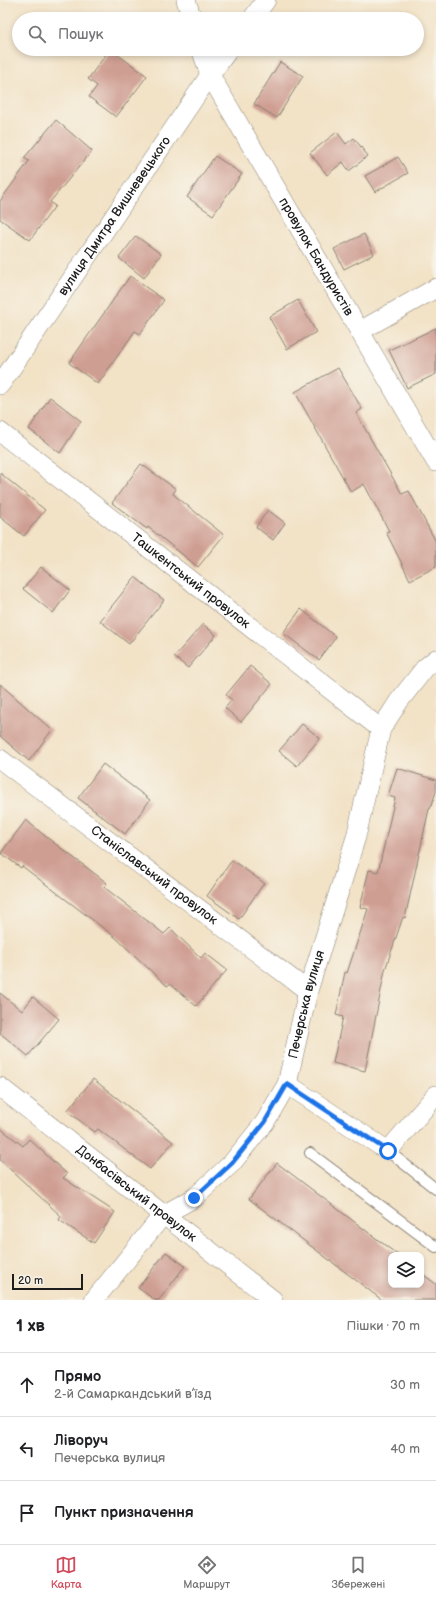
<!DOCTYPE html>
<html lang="uk">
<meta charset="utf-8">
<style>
:root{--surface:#fff;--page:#f2f2f2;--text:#202124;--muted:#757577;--line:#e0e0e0;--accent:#d1495b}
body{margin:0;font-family:"Balsamiq Sans",sans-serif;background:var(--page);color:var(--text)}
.controls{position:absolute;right:12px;bottom:12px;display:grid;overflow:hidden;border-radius:8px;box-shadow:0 2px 6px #0003}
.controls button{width:36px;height:36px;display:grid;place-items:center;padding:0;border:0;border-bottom:1px solid var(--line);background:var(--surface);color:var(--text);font:20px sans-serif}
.scale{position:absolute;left:12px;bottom:10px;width:71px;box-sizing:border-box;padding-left:4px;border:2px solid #1c1c1c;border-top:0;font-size:11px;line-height:14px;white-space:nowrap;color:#1c1c1c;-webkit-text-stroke:3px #f7f3e8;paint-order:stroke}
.stop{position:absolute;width:12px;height:12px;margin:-9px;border:3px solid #1a73e8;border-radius:50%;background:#fff}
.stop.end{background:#1a73e8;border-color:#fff;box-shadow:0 1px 4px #0008}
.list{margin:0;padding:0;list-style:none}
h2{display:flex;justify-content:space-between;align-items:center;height:52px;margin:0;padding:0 16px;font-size:17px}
h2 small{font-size:13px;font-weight:400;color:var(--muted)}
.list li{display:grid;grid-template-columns:26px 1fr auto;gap:12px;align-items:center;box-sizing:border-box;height:64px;padding:0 16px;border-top:1px solid var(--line)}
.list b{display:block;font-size:15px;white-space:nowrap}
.list p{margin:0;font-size:13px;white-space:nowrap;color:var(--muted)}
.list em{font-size:13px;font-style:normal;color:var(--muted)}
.icon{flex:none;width:22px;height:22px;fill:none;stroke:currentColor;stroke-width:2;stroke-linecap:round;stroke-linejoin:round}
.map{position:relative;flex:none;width:436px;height:1300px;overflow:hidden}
.search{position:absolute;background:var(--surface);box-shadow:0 2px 6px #0003;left:12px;right:12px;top:12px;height:44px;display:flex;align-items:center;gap:10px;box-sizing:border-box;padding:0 14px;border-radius:22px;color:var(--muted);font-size:15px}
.sheet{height:244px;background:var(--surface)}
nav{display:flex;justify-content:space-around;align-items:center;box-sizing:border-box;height:56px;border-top:1px solid var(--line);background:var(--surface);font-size:11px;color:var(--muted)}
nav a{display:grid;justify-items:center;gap:2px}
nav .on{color:var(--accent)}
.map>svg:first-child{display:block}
.building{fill:#cf9e93}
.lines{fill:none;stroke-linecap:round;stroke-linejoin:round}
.service-casing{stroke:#877f71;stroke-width:12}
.minor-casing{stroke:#877f71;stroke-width:20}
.service{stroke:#fff;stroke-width:10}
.minor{stroke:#fff;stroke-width:19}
.route{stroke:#1a73e8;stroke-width:5}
.labels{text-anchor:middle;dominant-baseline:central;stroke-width:3;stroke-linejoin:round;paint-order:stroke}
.street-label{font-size:13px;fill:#1c1c1c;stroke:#f7f3e8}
</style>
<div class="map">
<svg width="436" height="1300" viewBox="0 0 436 1300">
<rect width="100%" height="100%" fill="#f7f3e8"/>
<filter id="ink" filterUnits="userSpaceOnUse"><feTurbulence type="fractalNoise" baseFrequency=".025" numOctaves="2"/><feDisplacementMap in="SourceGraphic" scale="8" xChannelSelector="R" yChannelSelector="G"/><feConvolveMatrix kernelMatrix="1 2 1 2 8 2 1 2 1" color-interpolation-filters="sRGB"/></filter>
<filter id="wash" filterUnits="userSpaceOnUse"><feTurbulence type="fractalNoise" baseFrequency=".012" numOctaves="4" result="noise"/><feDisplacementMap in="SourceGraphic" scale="16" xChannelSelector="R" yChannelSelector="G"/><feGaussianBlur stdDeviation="0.9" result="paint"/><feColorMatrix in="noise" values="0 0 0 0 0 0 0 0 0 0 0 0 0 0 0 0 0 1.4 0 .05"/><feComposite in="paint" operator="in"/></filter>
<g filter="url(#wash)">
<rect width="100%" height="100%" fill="#f2e2c6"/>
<g id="blocks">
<g class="building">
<polygon points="110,49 147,76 116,117 89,97 97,86 88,79"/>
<polygon points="280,62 303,76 277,118 254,104"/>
<polygon points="56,120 92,151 50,202 55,206 30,240 0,219 0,201 29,161 24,158"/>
<polygon points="337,132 346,144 354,138 368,156 349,171 343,162 327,175 310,153"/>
<polygon points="215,156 242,174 213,215 187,197"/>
<polygon points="398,157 408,173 375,192 365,176"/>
<polygon points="364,234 374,254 344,269 334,249"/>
<polygon points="136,236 161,254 144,278 119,258"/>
<polygon points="130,276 164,300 140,334 135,331 98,384 69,363"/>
<polygon points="298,300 316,332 287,349 269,317"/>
<polygon points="436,328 436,374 407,388 389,350"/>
<polygon points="338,368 362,409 356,413 402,494 409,491 436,542 436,567 410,580 386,532 389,531 364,484 351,492 295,392"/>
<polygon points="50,397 81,421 60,453 29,429"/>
<polygon points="141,464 176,489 173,494 224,535 198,567 148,527 147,529 112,503"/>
<polygon points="0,473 45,510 24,536 0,517"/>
<polygon points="268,510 285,523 273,540 256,527"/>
<polygon points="41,567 70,590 53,613 23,589"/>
<polygon points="135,577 164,600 129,644 100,621"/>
<polygon points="301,609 336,637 319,660 283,633"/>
<polygon points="203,624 216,635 188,668 174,657"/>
<polygon points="250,666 272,684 241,722 225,708 232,700 226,695"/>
<polygon points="0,684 52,730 29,761 0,736"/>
<polygon points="302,724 320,738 297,766 279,751"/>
<polygon points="103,764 150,800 125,834 78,798"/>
<polygon points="397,768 436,780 436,792 430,809 429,809 405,918 403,917 385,970 365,1071 333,1063 343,1017 336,1015 345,972 347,973 368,909 360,907 369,870 378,872 395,798 388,796"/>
<polygon points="26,820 45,836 107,883 104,887 164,934 170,928 201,958 205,953 227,970 196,1006 170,984 167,986 115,937 22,866 21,868 1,853"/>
<polygon points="232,860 264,883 239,919 207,896"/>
<polygon points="0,993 22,1011 33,997 59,1019 28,1056 0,1033"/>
<polygon points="93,1079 173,1142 150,1169 98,1129 95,1132 67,1111"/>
<polygon points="0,1128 23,1146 29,1139 67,1174 63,1178 115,1212 94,1243 59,1220 61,1216 0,1160"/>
<polygon points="277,1163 398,1255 391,1255 391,1285 421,1285 421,1273 436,1284 436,1300 382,1300 249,1199"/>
<polygon points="166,1252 185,1266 159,1300 155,1300 138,1288"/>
</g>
</g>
</g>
<g filter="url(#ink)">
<use href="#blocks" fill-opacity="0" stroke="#877f71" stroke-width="1"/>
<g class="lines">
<defs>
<g id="service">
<polyline points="388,1151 436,1189"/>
<polyline points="310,1153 436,1247"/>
</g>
<g id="minor">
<polyline points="186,0 192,19"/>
<polyline points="252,19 266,0"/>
<path id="s1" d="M201,49L210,75L436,462"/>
<polyline points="360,331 436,288"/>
<path id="s2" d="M0,385L210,75L229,49"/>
<path id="s3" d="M0,432L381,729"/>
<path id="s4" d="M0,759L308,991"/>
<polyline points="287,1084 388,1151 436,1095"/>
<path id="s5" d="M0,1087L273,1300"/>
<path id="s6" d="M94,1300L163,1215L194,1198L232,1163L265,1122L287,1084L308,991L356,837L381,729L399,701L425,668L436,659"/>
</g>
</defs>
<use href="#service" class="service-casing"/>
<use href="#minor" class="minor-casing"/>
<use href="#service" class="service"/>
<use href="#minor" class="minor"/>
</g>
</g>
<g class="lines" filter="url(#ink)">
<polyline class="route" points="194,1198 232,1163 265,1122 287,1084 388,1151"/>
</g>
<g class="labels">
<g class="street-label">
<text stroke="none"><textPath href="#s2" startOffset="204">вулиця Дмитра Вишневецького</textPath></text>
<text stroke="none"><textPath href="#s1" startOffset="238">провулок Бандуристів</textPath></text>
<text stroke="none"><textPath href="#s3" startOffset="242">Ташкентський провулок</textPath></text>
<text stroke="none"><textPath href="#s4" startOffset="193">Станіславський провулок</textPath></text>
<text stroke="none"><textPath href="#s6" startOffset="375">Печерська вулиця</textPath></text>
<text stroke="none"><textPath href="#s5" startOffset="173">Донбасівський провулок</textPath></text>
</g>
</g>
</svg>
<div class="controls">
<button><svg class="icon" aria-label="layers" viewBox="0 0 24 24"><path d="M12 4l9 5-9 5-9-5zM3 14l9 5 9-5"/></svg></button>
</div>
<div class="scale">20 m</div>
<div class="stop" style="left:388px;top:1151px"></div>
<div class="stop end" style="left:194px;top:1198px"></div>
<div class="search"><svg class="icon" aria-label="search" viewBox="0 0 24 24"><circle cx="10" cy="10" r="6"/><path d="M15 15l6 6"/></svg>Пошук</div>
</div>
<section class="sheet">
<h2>1 хв<small>Пішки · 70 m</small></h2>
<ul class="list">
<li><svg class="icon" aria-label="ahead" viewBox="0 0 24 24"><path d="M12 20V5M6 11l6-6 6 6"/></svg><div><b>Прямо</b><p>2-й Самаркандський в’їзд</p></div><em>30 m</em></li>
<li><svg class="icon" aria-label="left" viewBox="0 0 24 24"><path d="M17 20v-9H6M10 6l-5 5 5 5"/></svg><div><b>Ліворуч</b><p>Печерська вулиця</p></div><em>40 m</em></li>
<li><svg class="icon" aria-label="arrive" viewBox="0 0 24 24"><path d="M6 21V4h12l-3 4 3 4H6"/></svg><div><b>Пункт призначення</b></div></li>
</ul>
</section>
<nav>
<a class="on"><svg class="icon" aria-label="map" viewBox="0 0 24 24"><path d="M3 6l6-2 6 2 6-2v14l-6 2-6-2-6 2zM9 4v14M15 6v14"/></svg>Карта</a>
<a><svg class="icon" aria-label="directions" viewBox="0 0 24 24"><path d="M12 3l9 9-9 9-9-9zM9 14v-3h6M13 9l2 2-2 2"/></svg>Маршрут</a>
<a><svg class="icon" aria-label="saved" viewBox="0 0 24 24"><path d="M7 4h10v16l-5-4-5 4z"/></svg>Збережені</a>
</nav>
